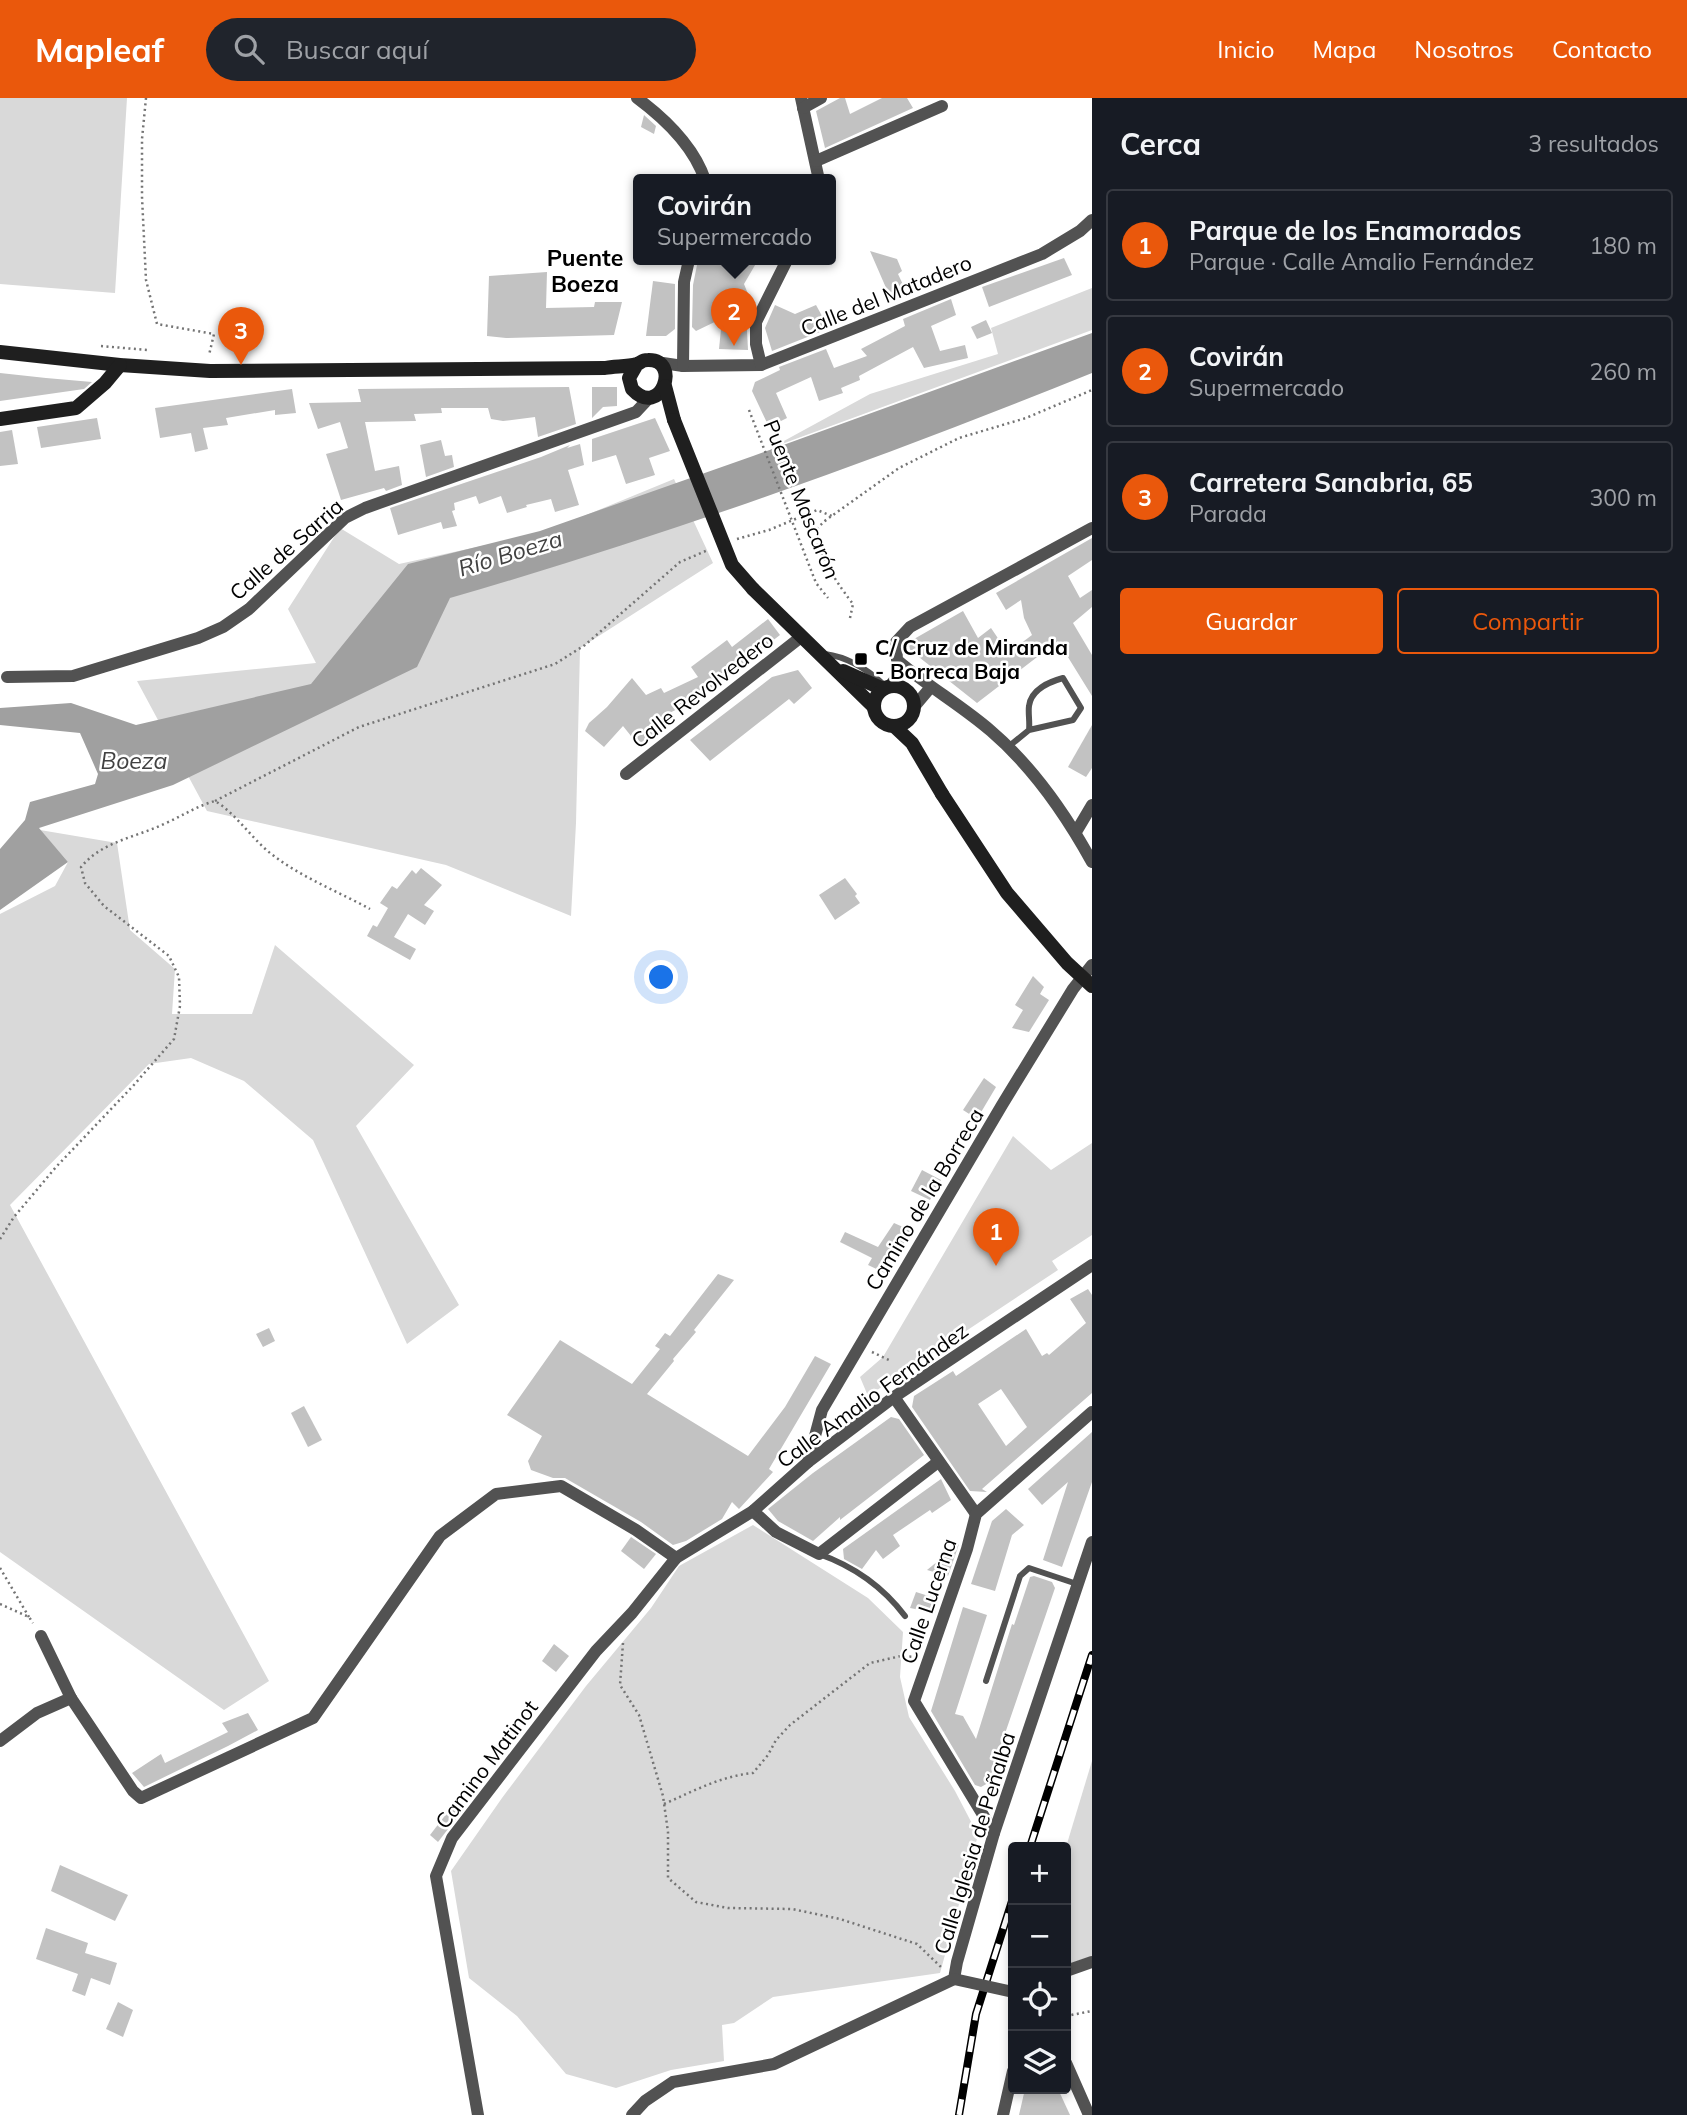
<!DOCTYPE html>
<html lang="es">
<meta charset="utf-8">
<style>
:root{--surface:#171b24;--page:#20242c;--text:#f1f3f6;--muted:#9ea1a6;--line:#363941;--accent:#ea580c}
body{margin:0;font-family:Mulish,sans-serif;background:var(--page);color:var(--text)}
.controls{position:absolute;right:21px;bottom:21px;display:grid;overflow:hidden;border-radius:7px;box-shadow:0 4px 10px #0003}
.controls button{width:63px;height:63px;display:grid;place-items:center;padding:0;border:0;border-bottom:2px solid var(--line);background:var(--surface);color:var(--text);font:35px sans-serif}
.you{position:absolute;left:662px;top:880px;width:24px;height:24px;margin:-18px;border:5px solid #fff;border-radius:50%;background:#1a73e8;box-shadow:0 0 0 10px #1a73e833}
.badge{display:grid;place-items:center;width:46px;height:46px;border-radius:50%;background:var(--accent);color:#fff;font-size:23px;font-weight:700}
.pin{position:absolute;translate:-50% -58px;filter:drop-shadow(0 2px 4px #0008)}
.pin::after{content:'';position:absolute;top:37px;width:24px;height:21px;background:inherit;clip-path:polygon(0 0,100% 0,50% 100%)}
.popup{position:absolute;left:633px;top:76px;width:203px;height:91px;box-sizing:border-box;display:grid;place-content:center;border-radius:7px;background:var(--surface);filter:drop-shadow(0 2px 5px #0005);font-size:23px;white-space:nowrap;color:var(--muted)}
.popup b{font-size:26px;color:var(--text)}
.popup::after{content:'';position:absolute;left:50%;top:100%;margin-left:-14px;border:14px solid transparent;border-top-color:var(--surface)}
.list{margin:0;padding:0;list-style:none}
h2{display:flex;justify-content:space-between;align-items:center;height:91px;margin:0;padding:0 28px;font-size:30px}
h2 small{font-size:23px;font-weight:400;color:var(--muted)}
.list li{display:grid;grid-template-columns:46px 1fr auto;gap:21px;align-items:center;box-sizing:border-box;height:112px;margin:0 14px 14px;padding:0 14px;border:2px solid var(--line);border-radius:7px}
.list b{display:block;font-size:26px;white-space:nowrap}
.list p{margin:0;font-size:23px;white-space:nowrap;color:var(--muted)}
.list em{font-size:23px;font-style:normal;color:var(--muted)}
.actions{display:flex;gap:14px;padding:21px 28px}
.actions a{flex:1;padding:16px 0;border:2px solid var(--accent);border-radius:7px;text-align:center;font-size:24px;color:var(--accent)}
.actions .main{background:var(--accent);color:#fff}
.icon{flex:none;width:38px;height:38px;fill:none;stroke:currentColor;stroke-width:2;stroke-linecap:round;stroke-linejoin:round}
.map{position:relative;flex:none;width:1092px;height:2017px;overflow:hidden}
header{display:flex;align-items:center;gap:42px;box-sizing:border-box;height:98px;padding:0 35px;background:var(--accent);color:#fff}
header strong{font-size:33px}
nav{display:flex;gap:38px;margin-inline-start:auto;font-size:24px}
.search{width:490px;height:63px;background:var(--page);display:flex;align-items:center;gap:18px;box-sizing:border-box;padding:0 24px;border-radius:38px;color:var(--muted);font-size:26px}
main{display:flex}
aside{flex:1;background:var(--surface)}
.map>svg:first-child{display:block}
.green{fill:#d9d9d9}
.water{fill:#a0a0a0}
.building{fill:#c2c2c2;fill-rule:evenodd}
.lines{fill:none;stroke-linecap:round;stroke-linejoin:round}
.path{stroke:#747474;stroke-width:2.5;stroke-dasharray:2 3.5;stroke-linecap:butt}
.lane{stroke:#525252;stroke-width:6}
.street{stroke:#525252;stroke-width:12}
.secondary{stroke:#1f1f1f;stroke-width:14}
.rail-casing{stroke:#000;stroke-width:8}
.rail{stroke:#fff;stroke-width:5;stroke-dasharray:16;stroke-linecap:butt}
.path-bridge{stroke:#747474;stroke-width:2.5;stroke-dasharray:2 3.5;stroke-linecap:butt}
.street-bridge{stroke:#525252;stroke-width:12}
.secondary-bridge{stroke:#1f1f1f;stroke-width:14}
.poi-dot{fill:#000;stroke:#fff;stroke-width:2.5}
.labels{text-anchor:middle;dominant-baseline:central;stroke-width:5;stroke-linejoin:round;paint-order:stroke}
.street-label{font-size:21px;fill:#000;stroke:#fff}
.poi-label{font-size:21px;font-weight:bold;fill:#000;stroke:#fff;text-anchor:start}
.neighbourhood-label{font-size:23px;font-weight:bold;fill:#000;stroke:#fff}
.water-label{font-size:23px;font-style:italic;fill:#414141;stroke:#fff}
</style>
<header>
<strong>Mapleaf</strong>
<div class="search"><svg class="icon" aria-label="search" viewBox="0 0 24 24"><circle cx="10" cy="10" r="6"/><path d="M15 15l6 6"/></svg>Buscar aquí</div>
<nav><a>Inicio</a><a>Mapa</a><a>Nosotros</a><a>Contacto</a></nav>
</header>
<main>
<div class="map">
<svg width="1092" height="2017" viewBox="0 0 1092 2017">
<rect width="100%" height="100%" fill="#fff"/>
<g class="green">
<polygon points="0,0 127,0 115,195 0,186"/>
<polygon points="1092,190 1092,232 771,350 870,296 998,256 991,230"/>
<polygon points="674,381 713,465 580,550 576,725 571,818 446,767 207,713 137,583 316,565 288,511 340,430 399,466 545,434"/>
<polygon points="40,732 117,745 130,832 175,871 172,916 252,916 275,847 414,967 356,1028 459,1207 407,1246 313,1042 244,983 191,960 149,966 10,1107 269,1583 224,1612 0,1454 0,816 55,788 68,764"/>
<polygon points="1013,1038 1051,1072 1092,1045 1092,1137 1052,1163 1058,1172 868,1298 860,1279 883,1259"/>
<polygon points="753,1427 868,1500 903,1534 900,1579 909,1619 955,1693 978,1737 940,1875 773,1899 734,1925 722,1927 724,1963 671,1972 616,1990 566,1976 517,1918 469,1880 451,1773 502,1700 586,1588 651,1510 679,1468"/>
<polygon points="1092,1663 1092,1858 1066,1867 1066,1749"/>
</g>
<path class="water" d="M1092,235V275C882,360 668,437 450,500L417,569L173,687L39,730L68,764L0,812V751L25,722L30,704L95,686L98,676L80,635L0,627V610L71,605L136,627L311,586L408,466L540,433L753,358Z"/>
<g class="building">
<polygon points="840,0 845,0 850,16 882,0 907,0 913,10 825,50 816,13"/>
<polygon points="644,17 656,28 654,36 641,29"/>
<polygon points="870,153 897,161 902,173 898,176 906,193 890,199"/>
<polygon points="1064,160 1072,177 989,209 982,189"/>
<polygon points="698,162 758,162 744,186 752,206 696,233 692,229 693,187"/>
<polygon points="547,174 546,210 594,209 595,204 622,204 614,237 506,240 487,238 489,178"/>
<polygon points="653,183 675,186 675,231 666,238 646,238"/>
<polygon points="951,201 956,217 931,228 940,253 965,247 968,260 924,270 913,249 859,278 860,282 841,290 843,295 819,303 811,279 776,295 787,320 769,329 752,293 755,284 780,272 779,269 826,251 834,270 867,258 861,251 905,228 903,221"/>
<polygon points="775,207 795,216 816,207 827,227 818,231 820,234 772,253 765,230"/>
<polygon points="986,222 992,235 977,241 971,229"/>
<polygon points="721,231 747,232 748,252 719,251"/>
<polygon points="0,275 46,280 92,284 84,291 0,303"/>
<polygon points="569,289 576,326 538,339 535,319 503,323 491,321 488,310 441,310 442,315 414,316 416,323 365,324 375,373 399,368 402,387 386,393 384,390 341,402 326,356 348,350 340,324 318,331 309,305 361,304 358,291"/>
<polygon points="592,289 617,289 617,308 603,309 592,320"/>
<polygon points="292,291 296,315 275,317 275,312 226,320 228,327 203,330 208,351 195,354 191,335 160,340 155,310"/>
<polygon points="97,320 101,341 41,350 37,329"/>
<polygon points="655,320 670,353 649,360 655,377 626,386 616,357 592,364 592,341"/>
<polygon points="12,332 18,366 0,368 0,334"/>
<polygon points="441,342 445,358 452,357 454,369 426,379 420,347"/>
<polygon points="580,346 584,367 568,372 579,407 555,414 551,401 526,407 527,409 507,415 501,398 479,406 476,398 454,405 455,412 452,413 457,428 443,431 441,424 398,437 390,410 541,359 570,347 567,350"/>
<polygon points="1092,440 1092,462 1068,478 1080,500 1092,492 1092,509 1073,525 1092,557 1092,598 1058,543 977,605 910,552 909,545 914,541 963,513 978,540 991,530 1008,555 1032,537 1024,520 1021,502 1006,512 996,495"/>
<polygon points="768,521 780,537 694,603 659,620 663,629 639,648 623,628 604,649 585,633 589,625 607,609 632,580 646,597 661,590 664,595 698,579 691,569 727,542 732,549"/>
<polygon points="798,572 812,590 794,606 789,601 710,663 690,642 772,579"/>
<polygon points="1092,627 1092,670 1086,679 1068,669"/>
<polygon points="421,770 442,787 424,807 434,813 425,827 408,816 394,839 416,851 410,862 367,838 373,827 377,829 388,810 380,805 392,788 397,791 412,772 416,776"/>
<polygon points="845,780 857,796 855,798 860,805 835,822 819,797"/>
<polygon points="1033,878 1044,889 1040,896 1049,902 1029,934 1012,930 1023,912 1015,907"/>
<polygon points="984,980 996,989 977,1021 963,1012"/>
<polygon points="922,1072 941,1082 930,1102 911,1093"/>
<polygon points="894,1125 912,1133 885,1175 868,1167 872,1160 840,1144 845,1134 878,1149"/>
<polygon points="718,1176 734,1182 694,1232 696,1234 673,1261 674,1263 647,1296 748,1358 785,1309 815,1258 831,1266 769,1371 773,1374 739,1411 732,1404 722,1421 686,1443 673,1447 641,1424 565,1380 553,1380 531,1372 528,1363 542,1338 507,1317 560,1242 632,1286 660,1251 655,1248 665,1235 670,1238"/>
<path d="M1088,1191L1092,1197V1295L982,1391L987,1394L970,1393L912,1309L914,1298L953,1273L956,1278L1026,1231L1042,1258L1047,1255L1049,1257L1086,1225L1070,1201ZM1001,1291L1027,1329L1006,1348L978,1306Z"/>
<polygon points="269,1230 275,1243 263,1249 256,1236"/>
<polygon points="304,1308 322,1342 308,1349 291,1315"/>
<polygon points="891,1319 899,1321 924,1357 840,1422 840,1419 813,1443 778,1423 768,1411 813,1375"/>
<polygon points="1092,1334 1092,1384 1062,1469 1043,1462 1068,1384 1042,1407 1028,1391"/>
<polygon points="941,1381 951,1402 932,1415 930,1412 893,1437 900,1448 883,1461 876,1452 862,1471 844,1461 843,1451"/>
<polygon points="1006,1411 1024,1427 1012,1437 995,1493 971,1486 992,1423"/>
<polygon points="631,1439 656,1456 644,1471 621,1453"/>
<polygon points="959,1446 948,1478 927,1472"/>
<polygon points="1034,1478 1052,1484 1055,1490 988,1685 981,1689 975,1687 931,1613 963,1509 987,1517 955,1616 963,1618 976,1641 1012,1526 1014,1527 1030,1479"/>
<polygon points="916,1494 938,1501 935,1515 910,1510"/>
<polygon points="554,1546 569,1558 556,1574 542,1563"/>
<polygon points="248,1615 258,1632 228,1648 144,1689 132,1675 161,1656 165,1665 228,1634 222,1625"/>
<polygon points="457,1702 465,1709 438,1744 430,1737"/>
<polygon points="60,1767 128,1797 115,1823 51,1793"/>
<polygon points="46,1830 88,1845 85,1855 117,1865 110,1887 91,1880 85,1898 72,1893 78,1876 36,1861"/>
<polygon points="118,1904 133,1912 123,1939 106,1931"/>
<polygon points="1025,1991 1058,1991 1070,2017 1019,2017"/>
</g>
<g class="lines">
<g class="path">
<polyline points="146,0 142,41 142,99 146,182 157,226 214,236 209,257"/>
<polyline points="101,248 147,252"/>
<polyline points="737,441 769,432 817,412 832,418"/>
<path d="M850,520L853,506C843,493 809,447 818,430C820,427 823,425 826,422L899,370L959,340L1026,320L1092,292"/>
<polyline points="215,703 359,629 555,566 585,547 680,464 708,452"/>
<path d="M0,1141L14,1119L56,1069L133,988L174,941L180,908L179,879L169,858L104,808L85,785L81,769C103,743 134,740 164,726C182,718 197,708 215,703C238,717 252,742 274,758C303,780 339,794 370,811"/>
<polyline points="872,1254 891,1263"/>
<polyline points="0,1470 29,1519"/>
<polyline points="0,1506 29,1519 33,1525"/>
<polyline points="623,1545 620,1587 639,1617 663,1698 668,1734 668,1780 696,1804 728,1810 792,1811 840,1821 917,1846 942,1870"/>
<path d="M664,1706C694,1693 721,1678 753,1675L768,1657L776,1642L790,1627L870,1565L901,1558L915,1559"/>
<polyline points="1066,1918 1092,1913"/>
</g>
<g class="lane">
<path d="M825,556C847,559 867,571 883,586"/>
<path d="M1008,649L1029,632L1073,622L1081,610L1063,580C1049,584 1031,591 1029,608C1028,615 1030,624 1029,632"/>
<path d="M819,1456C853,1468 883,1489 905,1518"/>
<polyline points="986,1583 1020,1478 1029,1470 1077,1486"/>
</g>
<g class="street">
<path d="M637,0C664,20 694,49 705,82"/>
<polyline points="801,0 819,82"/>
<polyline points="803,10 821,0"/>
<polyline points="816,63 942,8"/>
<polyline points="656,264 683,268 761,267 1042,156 1080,133 1092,122"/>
<polyline points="761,267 756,246 756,224 787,162"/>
<polyline points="683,268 684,184 689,162"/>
<path d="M1092,430L910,529L896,544L897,562C927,588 961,607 991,633C1033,669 1065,715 1092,764"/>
<polyline points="7,579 73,578 198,540 223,529 249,511 345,420 365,410 636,314 650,299"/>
<polyline points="890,588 905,569"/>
<polyline points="914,609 930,590"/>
<polyline points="626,676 801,539"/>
<polyline points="1076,734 1092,707"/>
<polyline points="894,1299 976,1416"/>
<polyline points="808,1364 822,1312 1002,1007 1073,891 1092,867"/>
<polyline points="753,1413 776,1434 819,1456 938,1364"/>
<polyline points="41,1538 71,1600 133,1693 141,1700 313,1620 440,1438 496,1396 561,1388 636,1432 676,1460"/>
<polyline points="0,1643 37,1615 71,1600"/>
<polyline points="994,1735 914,1603 967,1451 976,1416 1092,1314"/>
<polyline points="1066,1873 1092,1864"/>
<polyline points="1066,1965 1089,2017"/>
<polyline points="478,2017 436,1778 452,1740 596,1553 632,1515 676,1460 753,1413 808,1364 894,1299 1092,1167"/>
<polyline points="632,2017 645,2003 673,1984 774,1966 954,1881 957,1864 994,1735 1092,1444"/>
<polyline points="1003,2017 1013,1973"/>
</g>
<g class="secondary">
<path d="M0,254L120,267L210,273L605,270C615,268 627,269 637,266C643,264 641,262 648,262C682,261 661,322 632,291L629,280L637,266"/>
<polyline points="665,288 674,322"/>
<polyline points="0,321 76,310 105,285 120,267"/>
<polyline points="753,491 874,609"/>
<polyline points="843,573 883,591"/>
<circle cx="894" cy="608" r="20"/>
<polyline points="894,628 912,645 942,696"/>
</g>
<defs>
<g id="rail">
<polyline points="1030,1749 1092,1557"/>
<polyline points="959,2017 976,1916 1013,1800"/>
</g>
</defs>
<use href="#rail" class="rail-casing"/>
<use href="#rail" class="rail"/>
<polyline class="path-bridge" points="749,312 816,485 828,500"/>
<polyline class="street-bridge" points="954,1881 1013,1894"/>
<g class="secondary-bridge">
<polyline points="674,322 732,467 753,491"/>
<polyline points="942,696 1007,795 1067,865 1092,888"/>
</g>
</g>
<rect class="poi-dot" x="854" y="554" width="14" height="14" rx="3.5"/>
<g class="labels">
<g class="street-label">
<text transform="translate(886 197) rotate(-22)">Calle del Matadero</text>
<text transform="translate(802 401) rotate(68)">Puente Mascarón</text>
<text transform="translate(286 451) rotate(-41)">Calle de Sarria</text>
<text transform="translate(702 592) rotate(-38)">Calle Revolvedero</text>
<text transform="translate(924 1101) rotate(-59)">Camino de la Borreca</text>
<text transform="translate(872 1297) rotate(-36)">Calle Amalio Fernández</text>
<text transform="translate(928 1503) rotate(-71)">Calle Lucerna</text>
<text transform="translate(486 1666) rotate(-53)">Camino Matinot</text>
<text transform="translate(974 1745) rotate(-73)">Calle Iglesia de Peñalba</text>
</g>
<g class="poi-label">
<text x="875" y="549">C/ Cruz de Miranda<tspan x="875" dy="24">- Borreca Baja</tspan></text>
</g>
<g class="neighbourhood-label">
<text x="585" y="159">Puente<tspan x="585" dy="26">Boeza</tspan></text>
</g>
<g class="water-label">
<text transform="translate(510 455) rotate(-17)">Río Boeza</text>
<text x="134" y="662">Boeza</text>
</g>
</g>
</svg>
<div class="controls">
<button>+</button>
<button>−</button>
<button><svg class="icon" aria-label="locate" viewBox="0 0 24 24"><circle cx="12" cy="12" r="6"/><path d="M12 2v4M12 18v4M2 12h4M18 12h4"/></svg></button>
<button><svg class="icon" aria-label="layers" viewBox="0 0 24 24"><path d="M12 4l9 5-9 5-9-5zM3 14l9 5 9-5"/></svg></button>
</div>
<div class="you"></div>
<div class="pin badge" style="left:996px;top:1168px">1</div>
<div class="pin badge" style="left:734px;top:248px">2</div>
<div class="popup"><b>Covirán</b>Supermercado</div>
<div class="pin badge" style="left:241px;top:267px">3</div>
</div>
<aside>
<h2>Cerca<small>3 resultados</small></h2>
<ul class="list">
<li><span class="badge">1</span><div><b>Parque de los Enamorados</b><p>Parque · Calle Amalio Fernández</p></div><em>180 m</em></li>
<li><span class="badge">2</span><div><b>Covirán</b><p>Supermercado</p></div><em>260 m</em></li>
<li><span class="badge">3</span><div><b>Carretera Sanabria, 65</b><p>Parada</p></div><em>300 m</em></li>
</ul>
<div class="actions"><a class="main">Guardar</a><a>Compartir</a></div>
</aside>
</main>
